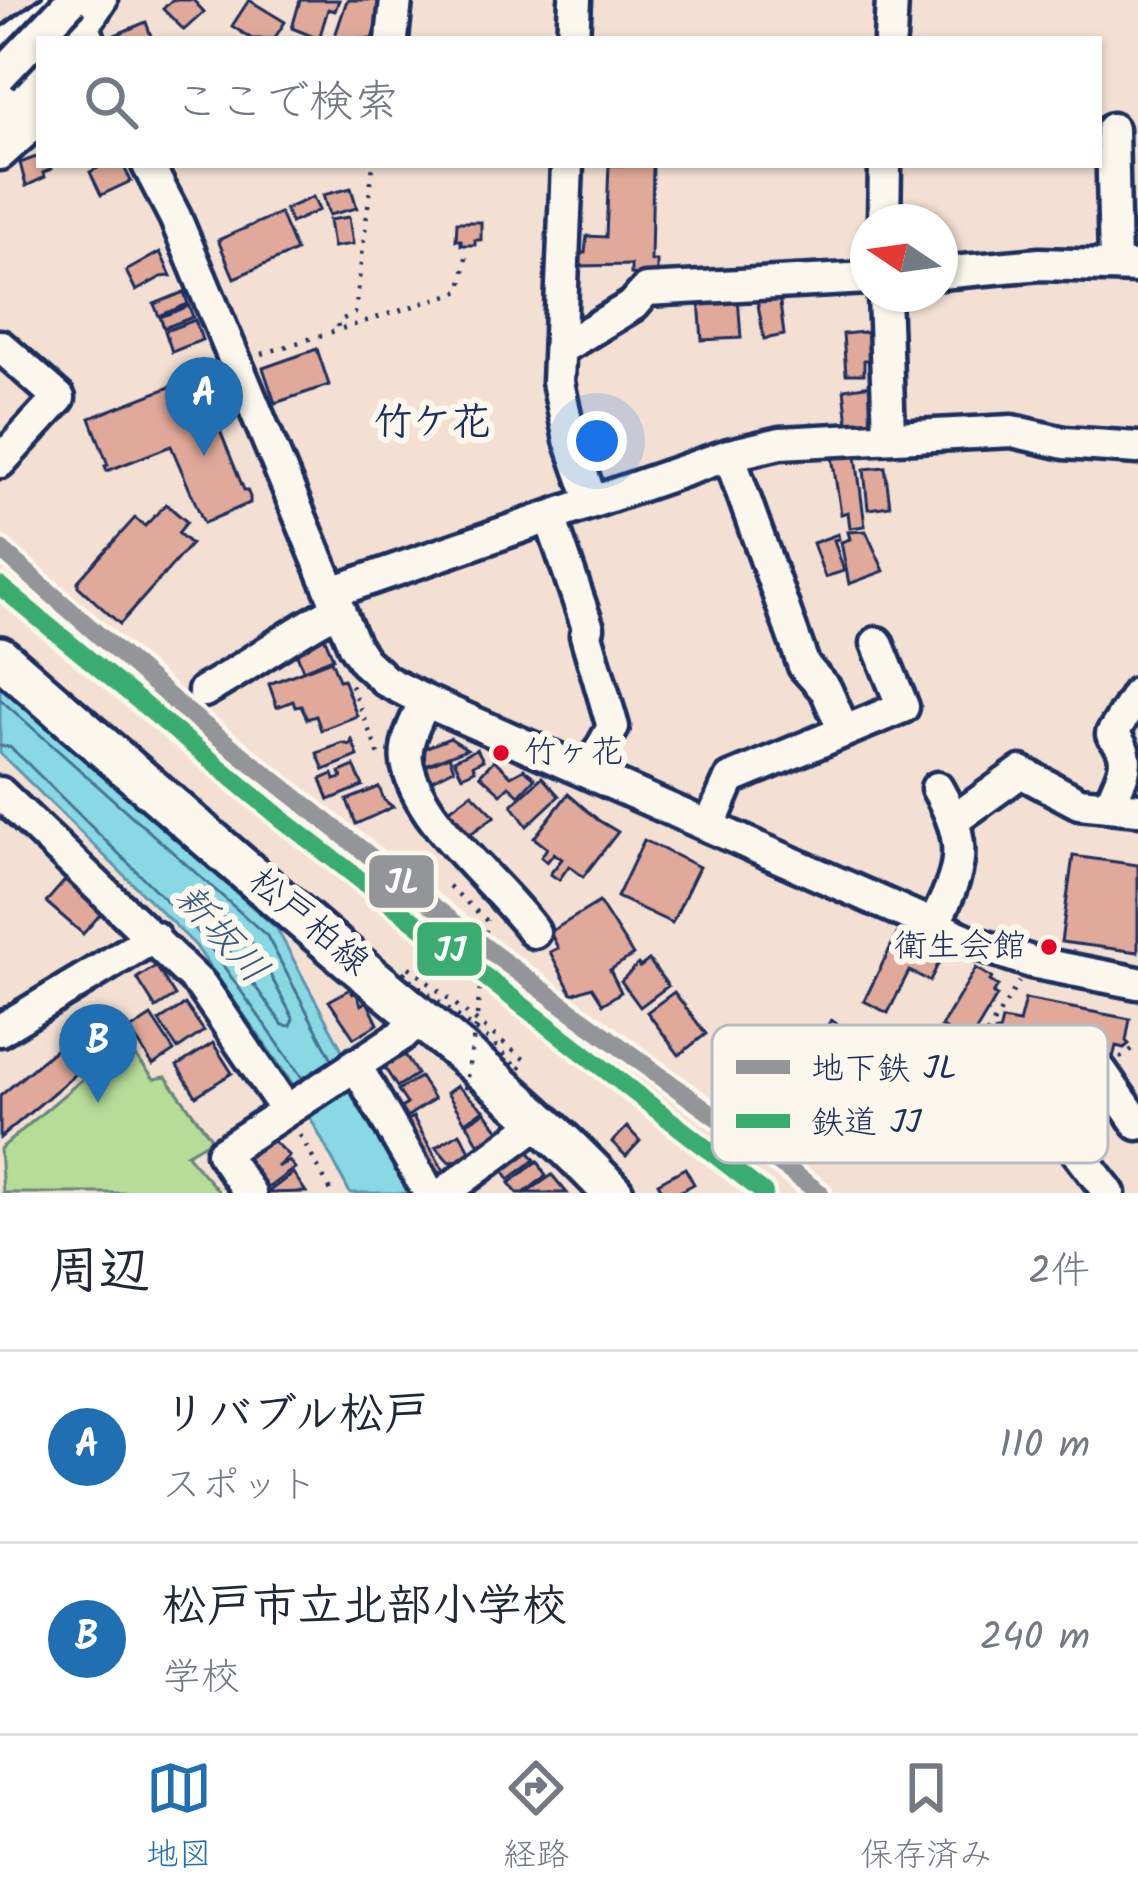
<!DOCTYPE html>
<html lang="ja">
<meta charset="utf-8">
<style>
:root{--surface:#fff;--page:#f2f2f3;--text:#1f2937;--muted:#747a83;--line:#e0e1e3;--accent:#1f6fb2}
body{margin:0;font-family:Kalam,"Klee One",sans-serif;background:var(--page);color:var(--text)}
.compass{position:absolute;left:850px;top:204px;width:108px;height:108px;border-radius:50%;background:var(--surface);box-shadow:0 3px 9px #0004;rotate:283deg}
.you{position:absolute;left:597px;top:441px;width:42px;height:42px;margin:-30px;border:9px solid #fff;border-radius:50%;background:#1a73e8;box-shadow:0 0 0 18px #1a73e833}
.badge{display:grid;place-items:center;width:78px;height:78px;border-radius:50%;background:var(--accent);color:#fff;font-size:39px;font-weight:700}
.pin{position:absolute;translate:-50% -99px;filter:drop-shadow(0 3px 6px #0008)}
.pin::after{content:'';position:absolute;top:63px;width:42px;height:36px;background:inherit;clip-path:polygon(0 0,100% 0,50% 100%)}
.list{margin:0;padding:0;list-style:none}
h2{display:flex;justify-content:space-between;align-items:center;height:156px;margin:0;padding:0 48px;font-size:51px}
h2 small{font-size:39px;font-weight:400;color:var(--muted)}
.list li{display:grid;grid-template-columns:78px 1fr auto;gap:36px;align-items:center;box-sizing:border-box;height:192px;padding:0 48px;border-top:3px solid var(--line)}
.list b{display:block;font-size:45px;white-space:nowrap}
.list p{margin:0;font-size:39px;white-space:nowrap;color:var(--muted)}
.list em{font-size:39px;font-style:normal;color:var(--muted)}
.icon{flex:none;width:66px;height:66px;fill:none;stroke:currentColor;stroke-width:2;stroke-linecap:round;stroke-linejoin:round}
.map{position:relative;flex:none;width:1138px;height:1193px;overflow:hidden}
.search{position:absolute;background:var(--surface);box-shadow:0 3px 9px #0004;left:36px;right:36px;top:36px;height:132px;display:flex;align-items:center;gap:30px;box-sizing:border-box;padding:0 42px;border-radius:0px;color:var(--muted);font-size:45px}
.sheet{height:540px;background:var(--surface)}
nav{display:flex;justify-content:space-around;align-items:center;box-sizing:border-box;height:168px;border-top:3px solid var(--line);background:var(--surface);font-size:33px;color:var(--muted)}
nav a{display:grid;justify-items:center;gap:6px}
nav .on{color:var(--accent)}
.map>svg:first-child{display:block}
.green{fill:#b6dc98;stroke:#68867b;stroke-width:3}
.water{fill:#89d9e5;stroke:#5d95af;stroke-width:3}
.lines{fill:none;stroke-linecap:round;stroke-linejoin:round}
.shore{stroke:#477394;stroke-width:3}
.building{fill:#e1a999;stroke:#1b2f5e;stroke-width:3}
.minor-casing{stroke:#1b2f5e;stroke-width:39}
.major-casing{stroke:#1b2f5e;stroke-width:48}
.path{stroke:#1b2f5e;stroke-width:4.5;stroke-dasharray:3 9;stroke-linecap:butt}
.minor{stroke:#fbf7ec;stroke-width:30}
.major{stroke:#fbf7ec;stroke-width:39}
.minor-bridge-casing{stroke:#1b2f5e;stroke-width:39;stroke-linecap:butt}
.path-bridge{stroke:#1b2f5e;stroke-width:4.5;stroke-dasharray:3 9;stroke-linecap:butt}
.minor-bridge{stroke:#fbf7ec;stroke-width:30}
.rail-1-casing{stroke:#fbf7ec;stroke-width:27}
.rail-1{stroke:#3aac70;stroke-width:18}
.metro-1-casing{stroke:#fbf7ec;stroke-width:27}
.metro-1{stroke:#939598;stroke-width:18}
.bus-dot{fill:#e4002b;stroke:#fbf7ec;stroke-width:4.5}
.labels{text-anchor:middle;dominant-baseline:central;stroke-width:12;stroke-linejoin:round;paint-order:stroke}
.bus-label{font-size:33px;fill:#1b2f5e;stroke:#fbf7ec;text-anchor:start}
.street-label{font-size:36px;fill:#1b2f5e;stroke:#fbf7ec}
.neighbourhood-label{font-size:39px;font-weight:bold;fill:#1b2f5e;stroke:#fbf7ec}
.water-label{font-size:39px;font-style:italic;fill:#365a80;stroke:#fbf7ec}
.key{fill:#fbf7ec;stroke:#b8bbc1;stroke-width:3}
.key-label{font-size:33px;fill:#1b2f5e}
.line-badge{stroke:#fbf7ec;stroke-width:4.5}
.badge-label{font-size:33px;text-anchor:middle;font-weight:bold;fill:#fff}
</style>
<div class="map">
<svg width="1138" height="1193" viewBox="0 0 1138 1193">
<rect width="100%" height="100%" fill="#f3e0d3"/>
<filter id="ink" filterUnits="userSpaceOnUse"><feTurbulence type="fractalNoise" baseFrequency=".00833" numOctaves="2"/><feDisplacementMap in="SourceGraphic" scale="24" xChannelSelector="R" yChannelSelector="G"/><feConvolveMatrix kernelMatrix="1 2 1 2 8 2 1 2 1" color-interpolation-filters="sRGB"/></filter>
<g filter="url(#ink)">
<polygon class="green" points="125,1043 154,1079 166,1077 212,1139 186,1154 220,1193 3,1193 0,1149"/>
<polygon class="water" points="0,682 277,929 419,1193 350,1193 292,1083 195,945 0,753"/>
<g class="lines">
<g class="shore">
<polyline points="0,699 267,936 332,1059"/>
<polyline points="0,746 10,747 25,761 203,937 303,1079"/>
<polygon points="206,908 213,908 255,946 293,1018 291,1026 283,1025 204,916"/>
</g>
</g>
<g class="building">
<polygon points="172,0 193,0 204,12 184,30 163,9"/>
<polygon points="249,0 285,22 274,39 252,39 232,26"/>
<polygon points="300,0 339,0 335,11 328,9 319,39 292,28"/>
<polygon points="347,0 384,0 372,39 334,39"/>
<polygon points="146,22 152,39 116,39 115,35"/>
<polygon points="39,156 39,165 49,165 51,169 43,173 45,177 26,186 20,163"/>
<polygon points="104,165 123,165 131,181 101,195 90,172"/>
<polygon points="609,165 653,165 651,261 657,261 657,276 631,274 631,265 578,266 578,253 585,253 587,236 606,237"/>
<polygon points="351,188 357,208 329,215 323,195"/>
<polygon points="313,197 319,210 291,223 285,209"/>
<polygon points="280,213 296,251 234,278 218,240"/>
<polygon points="349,217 353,244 333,247 329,220"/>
<polygon points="457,222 481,222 481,240 475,240 475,245 461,245 461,240 456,240"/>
<polygon points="160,252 171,276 161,277 136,291 126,271"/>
<polygon points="184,292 188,304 159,316 154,304"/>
<polygon points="779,295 784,335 764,339 757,299"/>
<polygon points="738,297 741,338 702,340 699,300"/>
<polygon points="189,306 193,317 164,328 160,317"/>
<polygon points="195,320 202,340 172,352 165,331"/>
<polygon points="863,332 869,334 870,360 864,360 864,374 846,374 843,334"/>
<polygon points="317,349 329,385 275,403 263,368"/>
<polygon points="198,376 244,490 247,490 250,497 250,503 204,523 171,446 107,471 105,466 108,465 90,418"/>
<polygon points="872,385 874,422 848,424 844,389"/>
<polygon points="855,448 865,526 850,528 848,512 841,514 831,450"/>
<polygon points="885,467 890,506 868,509 864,469"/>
<polygon points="166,504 187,522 178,533 191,544 120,624 78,586 78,581 135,518 145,526"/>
<polygon points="866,531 884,571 849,584 841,542 850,539 848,532"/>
<polygon points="838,534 839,539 834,540 844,571 825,577 813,543"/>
<polygon points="323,634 333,658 303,670 295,649"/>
<polygon points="331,660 339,680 343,679 357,716 321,730 316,716 307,719 301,706 295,707 293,701 277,707 269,684"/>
<polygon points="450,738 467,749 423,766 417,751"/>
<polygon points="352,740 358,756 324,770 317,753 342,743 350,745"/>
<polygon points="477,749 483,760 473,765 475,770 462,776 454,760"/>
<polygon points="449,756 454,769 430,781 424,767"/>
<polygon points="494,760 511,776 524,769 535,778 519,795 509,786 501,794 480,775"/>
<polygon points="354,766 363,786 329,800 321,779 333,774 335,780 342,778 340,772"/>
<polygon points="542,777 559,796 527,826 512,805"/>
<polygon points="379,787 384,800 393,807 356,824 347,800"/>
<polygon points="472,793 495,816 465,838 446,812"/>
<polygon points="568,794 598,820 618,832 583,877 569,866 559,880 550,874 562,859 554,853 547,862 541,857 547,848 534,838"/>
<polygon points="644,840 699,867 672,923 617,897"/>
<polygon points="1073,856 1138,865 1138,952 1061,942"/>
<polygon points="68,877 105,909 83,934 46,902"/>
<polygon points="599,902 633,955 610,970 621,992 603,1004 592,987 572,994 550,952 558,948 550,932"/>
<polygon points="897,934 942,956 930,981 909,971 888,1013 864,1001"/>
<polygon points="649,960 668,986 640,1007 621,981 638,964 640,967"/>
<polygon points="156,966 175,996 156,1008 137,978"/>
<polygon points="976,968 992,978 990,981 998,986 993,994 997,996 966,1048 943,1034 946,1029 941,1027"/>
<polygon points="350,989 353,994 356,992 361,1005 367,1001 378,1024 354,1038 329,1001"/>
<polygon points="674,992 706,1034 679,1055 647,1012"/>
<polygon points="1025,999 1130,1019 1126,1041 1129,1044 1124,1048 1116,1046 1113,1058 1082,1051 1078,1080 1073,1083 1051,1080 1053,1071 1038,1068 1036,1071 994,1059 995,1032 999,1032 1002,1020 1019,1023"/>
<polygon points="185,1004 204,1031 178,1049 159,1021"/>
<polygon points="97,1014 118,1038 0,1138 0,1096"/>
<polygon points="151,1016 174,1051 153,1065 130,1030"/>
<polygon points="831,1020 911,1071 892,1099 898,1104 890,1117 804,1062 801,1067 791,1061 805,1040 814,1046"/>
<polygon points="213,1043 232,1073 196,1096 177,1066"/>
<polygon points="400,1056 406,1056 417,1074 397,1087 383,1065"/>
<polygon points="420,1077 434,1099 399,1122 393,1113 407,1104 398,1090"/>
<polygon points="457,1086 484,1110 465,1122 447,1093"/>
<polygon points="485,1112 503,1135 480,1147 467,1123"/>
<polygon points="413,1117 447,1177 433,1185 400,1125"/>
<polygon points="627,1127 640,1141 626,1156 612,1142"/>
<polygon points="460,1133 474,1158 464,1164 461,1160 449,1162 436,1147"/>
<polygon points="270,1138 289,1156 277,1167 289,1161 295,1168 265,1190 242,1159 257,1147 260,1150"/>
<polygon points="525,1147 535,1160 509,1179 500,1165"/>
<polygon points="538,1161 546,1176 524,1193 517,1193 509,1183"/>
<polygon points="685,1168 694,1184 677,1193 664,1193 658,1183"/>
<polygon points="293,1173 306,1192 268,1193 268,1192"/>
<polygon points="552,1175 567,1193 526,1193"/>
</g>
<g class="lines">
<defs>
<g id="minor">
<polyline points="80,31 101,0"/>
<polyline points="392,39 396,0"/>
<polyline points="573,39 575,0"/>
<polyline points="890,39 892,0"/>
<polyline points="0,49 57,6"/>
<polyline points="1112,129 1115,264"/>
<polyline points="0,154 39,119"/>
<polyline points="148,165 175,217 354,646 364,661 386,681 425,701 969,941 1031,962 1138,983"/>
<polyline points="567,165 558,382 570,440 592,502"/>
<polyline points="884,222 885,165"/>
<polyline points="940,273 1040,264 1138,267"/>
<polyline points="884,294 889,434"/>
<polyline points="0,346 59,398 0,462"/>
<polyline points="560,349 633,305 646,290 868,278"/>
<polyline points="729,455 804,666 826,690 844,731"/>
<polyline points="550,517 588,628 586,635 613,727 589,771"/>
<polyline points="332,592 729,455 780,443 1012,431 1064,443 1138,448"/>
<path d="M204,691C251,665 291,633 339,609"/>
<path d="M425,701C417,719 404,741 407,762C418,824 499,882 534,932"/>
<polyline points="0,793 201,985 286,1110"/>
<path d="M1109,806C1120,777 1137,760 1112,734L1138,693"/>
<polyline points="954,820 1021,772 1079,803 1138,809"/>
<polyline points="710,825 730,779 903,707 877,643"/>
<path d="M933,926C963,867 969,845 937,788"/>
<polyline points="0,1030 154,937"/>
<polyline points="355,1064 429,1193"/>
<polyline points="1101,1071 1138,1124"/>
<polyline points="1011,1099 1047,1112 1109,1193"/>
<polyline points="250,1193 222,1153 402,1035 421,1017"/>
<polyline points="444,1193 542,1120"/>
</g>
<g id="major">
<polyline points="63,0 84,39"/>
<polyline points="0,117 39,83"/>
<path d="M0,657C117,759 234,862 353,962C443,1037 533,1108 613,1193"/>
</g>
</defs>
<use href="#minor" class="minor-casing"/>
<use href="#major" class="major-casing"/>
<g class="path">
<polyline points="338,327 337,322 355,313 373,165"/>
<polyline points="262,354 461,291 467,251"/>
<polyline points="351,685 380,758"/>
<polyline points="449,886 487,921"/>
<polygon points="409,967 525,1060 519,1070 493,1043 403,974"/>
<polyline points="477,1016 487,920"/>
<polyline points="1120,1058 1138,1045"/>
<polyline points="987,1085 971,1059 1019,982"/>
<polyline points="300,1135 332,1193"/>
</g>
<use href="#minor" class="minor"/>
<use href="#major" class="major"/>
<defs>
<polyline id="minor-bridge" points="0,76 72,0"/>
</defs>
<use href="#minor-bridge" class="minor-bridge-casing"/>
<polyline class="path-bridge" points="465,1089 477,1018"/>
<use href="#minor-bridge" class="minor-bridge"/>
<defs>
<polyline id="rail-1" points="0,586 282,819 764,1193"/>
</defs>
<use href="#rail-1" class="rail-1-casing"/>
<use href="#rail-1" class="rail-1"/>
<defs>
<polyline id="metro-1" points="0,549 181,707 495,955 820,1193"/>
</defs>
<use href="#metro-1" class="metro-1-casing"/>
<use href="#metro-1" class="metro-1"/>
</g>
</g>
<g class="bus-dot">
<circle cx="501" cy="753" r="10"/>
<circle cx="1049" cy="947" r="10"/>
</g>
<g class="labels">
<g class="bus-label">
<text x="524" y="753">竹ヶ花</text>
<text x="1026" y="947" text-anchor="end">衛生会館</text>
</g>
<g class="street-label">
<text transform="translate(308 923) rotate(40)">松戸柏線</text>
</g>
<g class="neighbourhood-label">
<text x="432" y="424">竹ケ花</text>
</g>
<g class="water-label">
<text transform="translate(220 935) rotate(48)">新坂川</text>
</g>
</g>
<rect x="712" y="1025" width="396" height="138" rx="18" class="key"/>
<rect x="736" y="1060" width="54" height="14" fill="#939598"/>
<rect x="736" y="1114" width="54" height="14" fill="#3aac70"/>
<g class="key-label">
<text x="811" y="1079">地下鉄 JL</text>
<text x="811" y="1133">鉄道 JJ</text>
</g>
<g class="line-badge">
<rect x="367" y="853" width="69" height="57" rx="12" fill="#939598"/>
<rect x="415" y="920" width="69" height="58" rx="12" fill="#3aac70"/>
</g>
<g class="badge-label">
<text x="402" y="893">JL</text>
<text x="450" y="961">JJ</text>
</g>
</svg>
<svg class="compass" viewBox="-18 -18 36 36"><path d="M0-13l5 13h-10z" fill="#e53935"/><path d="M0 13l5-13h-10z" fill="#747a83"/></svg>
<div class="you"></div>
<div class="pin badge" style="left:204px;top:456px">A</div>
<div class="pin badge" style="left:98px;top:1103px">B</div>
<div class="search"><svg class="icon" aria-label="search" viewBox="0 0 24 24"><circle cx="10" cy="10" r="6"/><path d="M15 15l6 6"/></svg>ここで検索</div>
</div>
<section class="sheet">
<h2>周辺<small>2件</small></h2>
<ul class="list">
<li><span class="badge">A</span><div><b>リバブル松戸</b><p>スポット</p></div><em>110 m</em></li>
<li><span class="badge">B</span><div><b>松戸市立北部小学校</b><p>学校</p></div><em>240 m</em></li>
</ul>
</section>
<nav>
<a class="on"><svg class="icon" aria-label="map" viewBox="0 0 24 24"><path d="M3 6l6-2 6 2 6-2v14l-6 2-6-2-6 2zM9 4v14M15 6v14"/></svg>地図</a>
<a><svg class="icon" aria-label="directions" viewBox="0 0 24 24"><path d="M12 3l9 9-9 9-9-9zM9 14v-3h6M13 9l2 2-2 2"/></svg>経路</a>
<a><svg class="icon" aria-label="saved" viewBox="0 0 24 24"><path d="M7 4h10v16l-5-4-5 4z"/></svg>保存済み</a>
</nav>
